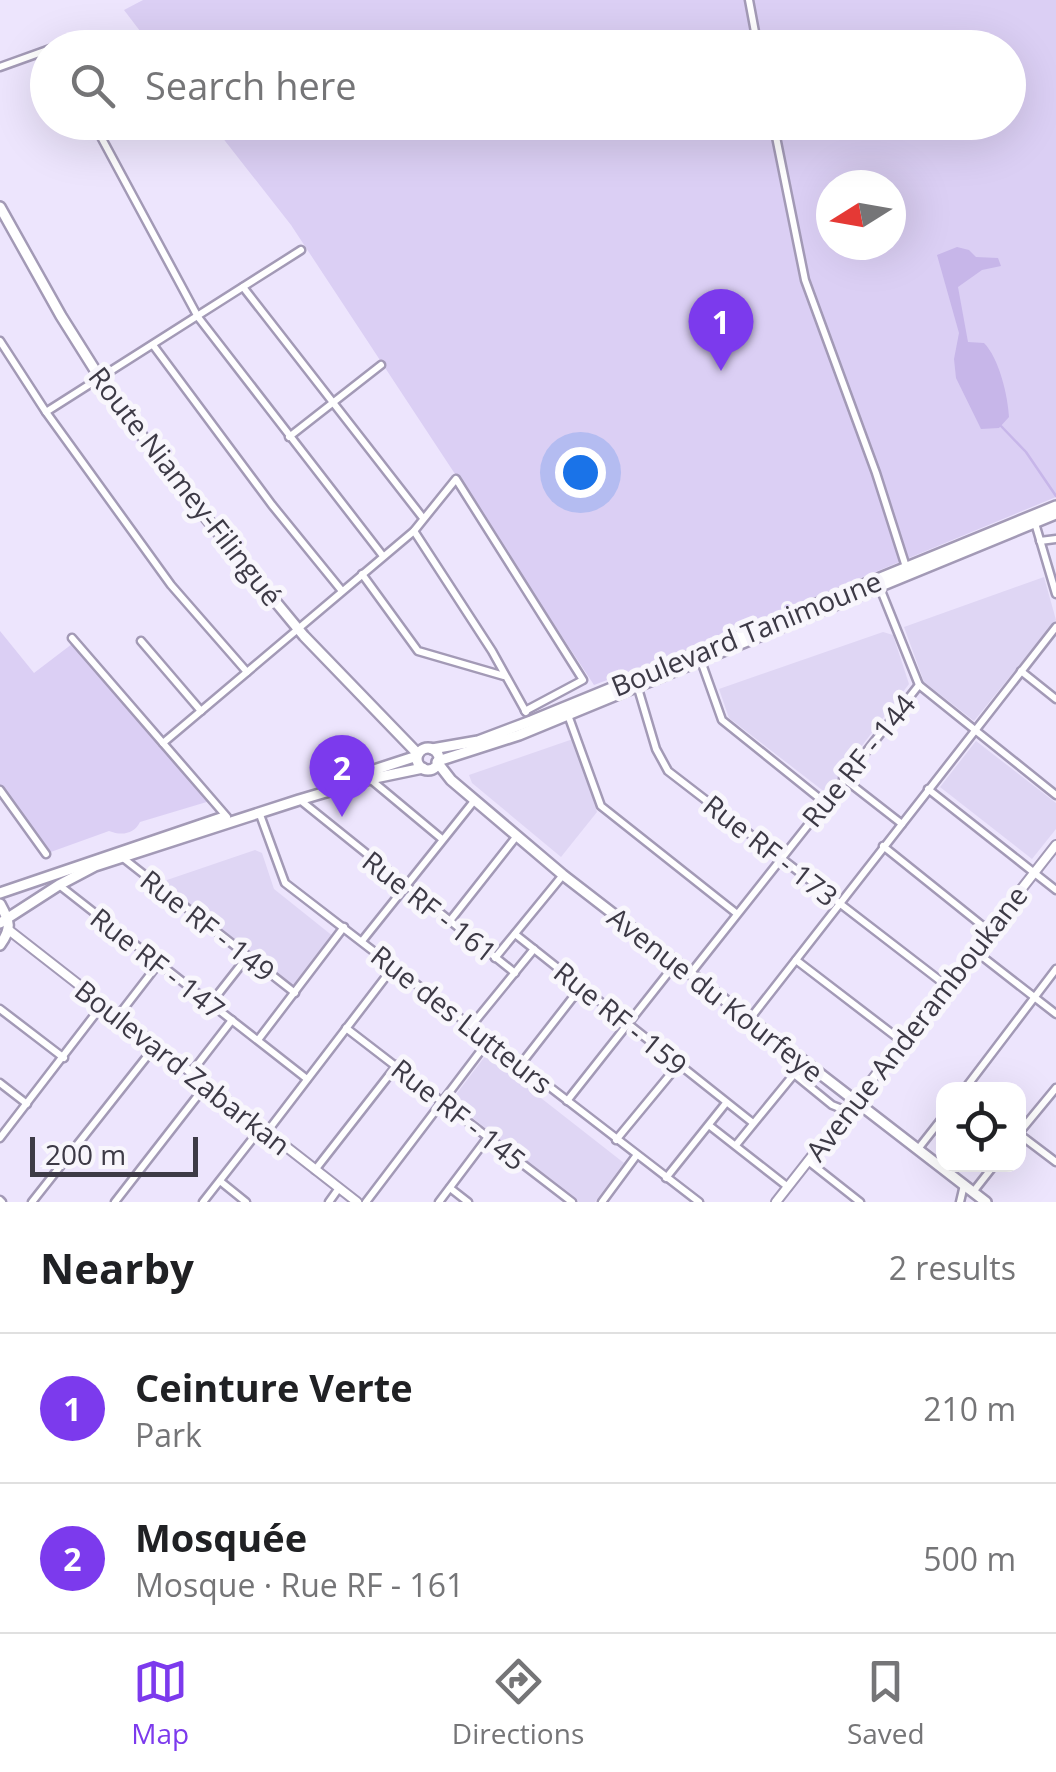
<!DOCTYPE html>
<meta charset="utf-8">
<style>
:root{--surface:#fff;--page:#f6f6f6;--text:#202124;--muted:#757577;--line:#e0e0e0;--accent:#7c3aed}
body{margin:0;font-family:"Open Sans",sans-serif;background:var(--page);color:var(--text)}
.controls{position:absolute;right:30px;bottom:30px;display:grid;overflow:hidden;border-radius:20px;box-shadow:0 10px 40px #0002}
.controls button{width:90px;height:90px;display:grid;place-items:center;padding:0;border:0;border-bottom:2px solid var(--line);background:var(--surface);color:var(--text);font:50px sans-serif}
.compass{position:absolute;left:816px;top:170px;width:90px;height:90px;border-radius:50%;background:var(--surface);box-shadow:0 10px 40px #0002;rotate:259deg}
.scale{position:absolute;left:30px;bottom:25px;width:168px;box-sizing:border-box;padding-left:10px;border:5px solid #3d3a46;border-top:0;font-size:28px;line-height:35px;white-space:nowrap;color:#3d3a46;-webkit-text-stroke:8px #f8f6fc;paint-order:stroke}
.you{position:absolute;left:580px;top:472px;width:35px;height:35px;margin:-25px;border:8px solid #fff;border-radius:50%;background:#1a73e8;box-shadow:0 0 0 15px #1a73e833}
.badge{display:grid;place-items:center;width:65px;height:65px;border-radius:50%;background:var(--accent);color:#fff;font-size:32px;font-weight:700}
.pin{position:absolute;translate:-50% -82px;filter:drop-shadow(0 2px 5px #0008)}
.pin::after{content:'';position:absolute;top:52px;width:35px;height:30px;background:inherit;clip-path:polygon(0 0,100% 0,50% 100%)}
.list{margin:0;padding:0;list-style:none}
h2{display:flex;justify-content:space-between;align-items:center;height:130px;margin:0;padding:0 40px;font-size:42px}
h2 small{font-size:32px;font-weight:400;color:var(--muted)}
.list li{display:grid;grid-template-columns:65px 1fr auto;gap:30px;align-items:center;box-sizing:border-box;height:150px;padding:0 40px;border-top:2px solid var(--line)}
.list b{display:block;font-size:38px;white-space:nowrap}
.list p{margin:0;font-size:32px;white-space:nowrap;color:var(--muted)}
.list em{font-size:32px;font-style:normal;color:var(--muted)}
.icon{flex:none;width:55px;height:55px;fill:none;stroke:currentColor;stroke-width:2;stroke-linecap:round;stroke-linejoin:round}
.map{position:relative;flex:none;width:1056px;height:1202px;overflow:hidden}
.search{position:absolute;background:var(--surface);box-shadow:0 10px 40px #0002;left:30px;right:30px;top:30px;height:110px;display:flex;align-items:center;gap:25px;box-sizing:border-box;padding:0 35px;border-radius:55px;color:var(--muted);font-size:38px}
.sheet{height:430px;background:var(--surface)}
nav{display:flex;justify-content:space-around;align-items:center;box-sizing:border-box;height:140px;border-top:2px solid var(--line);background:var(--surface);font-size:28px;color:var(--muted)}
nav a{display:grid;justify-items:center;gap:5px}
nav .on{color:var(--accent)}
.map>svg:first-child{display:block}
.built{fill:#dfd6f4}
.green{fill:#dbcff4;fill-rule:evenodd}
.water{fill:#c7b6e9}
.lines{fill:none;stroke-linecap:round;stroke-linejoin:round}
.stream{stroke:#c7b6e9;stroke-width:2.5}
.minor-casing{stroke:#a39ab6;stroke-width:11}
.tertiary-casing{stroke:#a39ab6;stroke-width:12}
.secondary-casing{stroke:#a39ab6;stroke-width:14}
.primary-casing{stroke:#a39ab6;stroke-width:14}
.minor{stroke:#fff;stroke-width:6}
.tertiary{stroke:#fff;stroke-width:8}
.secondary{stroke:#fff;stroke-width:9}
.primary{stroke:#fff;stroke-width:9}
.labels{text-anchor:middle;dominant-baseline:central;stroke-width:10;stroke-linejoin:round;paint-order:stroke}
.street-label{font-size:28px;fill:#3d3a46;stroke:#f8f6fc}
</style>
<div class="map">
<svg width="1056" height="1202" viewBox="0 0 1056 1202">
<rect width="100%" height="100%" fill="#ede5fd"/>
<g class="built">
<polygon points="1044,577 1056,620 974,721 924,682 904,627"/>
<polygon points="883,632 893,635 909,684 826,793 729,718 719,689"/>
<polygon points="573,739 597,812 561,857 472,783 469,775"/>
<polygon points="976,741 1056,803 1056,829 1032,859 940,787"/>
<polygon points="255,850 262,853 274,889 334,937 294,989 166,889 167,880"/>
<polygon points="486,1055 624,1163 595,1202 579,1202 451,1101"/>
</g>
<g class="green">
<path d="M143,0H1056V497L697,646L594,685L291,225L211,123L1008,122V48H153L124,10ZM831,185H891V245H831Z"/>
<path d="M0,631L34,673L72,644L210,801L140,822C134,834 122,836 109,831L48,853L0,786Z"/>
</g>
<path class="water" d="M957,247L969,250L976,257L998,258L1001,266L982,270L958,287L968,342L984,343C999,358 1008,396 1009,417L999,428L981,429L956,378L954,359L959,333L937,255Z"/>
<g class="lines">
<polyline class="stream" points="1001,426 1026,452 1056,496"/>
<defs>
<g id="minor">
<polyline points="749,0 758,48"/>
<polyline points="0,67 53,48"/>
<polyline points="93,122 198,317 383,556"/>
<polyline points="773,122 805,280 876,473 907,570"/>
<polyline points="243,287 423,518"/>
<polyline points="0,341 46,412 171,585 247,672"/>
<polyline points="153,345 272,505 342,591"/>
<polyline points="46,412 301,250"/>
<polyline points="289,437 381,365"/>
<polyline points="1035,523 1056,594"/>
<polyline points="414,531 492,651 526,712"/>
<polyline points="1040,541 1056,539"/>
<polyline points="362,574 418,651 504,676"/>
<polyline points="878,583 919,685"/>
<polyline points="72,638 227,817"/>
<polyline points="141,641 201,711"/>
<polyline points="701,661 722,720 824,802"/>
<polyline points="1021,671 1056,699"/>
<polyline points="637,685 656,749 668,771 947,986"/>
<polyline points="568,715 601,806 736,913"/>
<polyline points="163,743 414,531 456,479 583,680 525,711"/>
<polyline points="843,778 902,824"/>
<polyline points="370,779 442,839"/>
<polyline points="928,789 1056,890"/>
<polyline points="0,790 46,854"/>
<polyline points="300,800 515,973"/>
<polyline points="259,812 285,883 699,1202"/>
<polyline points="883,846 989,931"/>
<polyline points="123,858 295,993"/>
<polyline points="59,885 307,1079"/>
<polyline points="449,922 516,837"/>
<polyline points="515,934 753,1123"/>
<polyline points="362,941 474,801"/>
<polyline points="975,951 1056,1014"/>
<polyline points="495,958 563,875"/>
<polyline points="796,960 903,1042"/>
<polyline points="690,974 919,685 1056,795"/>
<polyline points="211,1003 248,956"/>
<polyline points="0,1009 64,1058"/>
<polyline points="118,1016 159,963"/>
<polyline points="749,1020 1056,627"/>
<polyline points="472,1025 534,949"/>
<polyline points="346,1028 572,1202"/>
<polyline points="258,1040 344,927"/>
<polyline points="521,1064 581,987"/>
<polyline points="191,1073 232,1020"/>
<polyline points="794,1074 832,1105 847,1111"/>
<polyline points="0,1083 27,1104"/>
<polyline points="964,1090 1056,969"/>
<polyline points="567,1101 676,963"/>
<polyline points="710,1126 788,1187"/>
<polyline points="267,1132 394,966"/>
<polyline points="1018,1134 1056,1088"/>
<polyline points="1019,1134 1056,1162"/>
<polyline points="0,1138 103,1004"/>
<polyline points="616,1140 678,1065"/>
<polyline points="736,1145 804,1062"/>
<polyline points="918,1149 944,1116"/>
<polyline points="808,1161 860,1202"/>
<polyline points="315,1170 397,1065"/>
<polyline points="666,1178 726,1103"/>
<polyline points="220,1181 246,1202"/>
<polyline points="450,1188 468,1202"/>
<polyline points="973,1192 995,1164"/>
<polyline points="0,1200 2,1202"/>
<polyline points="32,1202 156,1045"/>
<polyline points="115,1202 206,1085"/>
<polyline points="203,1202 261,1128"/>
<polyline points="329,1202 339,1188"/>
<polyline points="366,1202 489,1040"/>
<polyline points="439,1202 488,1137"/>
<polyline points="602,1202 636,1156"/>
<polyline points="960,1202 964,1185"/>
</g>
<g id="tertiary">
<polyline points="10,931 357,1202"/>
<polyline points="776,1202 1056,845"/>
</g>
<path id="secondary" d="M0,904C10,922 12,928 0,945"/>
<g id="primary">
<polyline points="0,207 61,316 100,378 169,473 304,636 418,754"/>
<circle cx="428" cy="759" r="11"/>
<polyline points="432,749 478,741 531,721 1056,506"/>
<polyline points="438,761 519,735 1056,514"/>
<polyline points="437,762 451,780 563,875 986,1202"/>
<polyline points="325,786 417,756"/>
<polyline points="0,893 224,817"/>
<polyline points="0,923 59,885 95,866 299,800 370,779 423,768"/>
</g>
</defs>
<use href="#minor" class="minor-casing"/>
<use href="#tertiary" class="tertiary-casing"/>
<use href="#secondary" class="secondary-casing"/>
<use href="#primary" class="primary-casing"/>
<use href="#minor" class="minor"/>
<use href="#tertiary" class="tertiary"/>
<use href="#secondary" class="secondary"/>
<use href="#primary" class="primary"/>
</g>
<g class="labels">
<g class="street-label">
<text transform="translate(186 486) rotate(52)">Route Niamey-Filingué</text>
<text transform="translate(746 633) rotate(-22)">Boulevard Tanimoune</text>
<text transform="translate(858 760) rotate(-51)">Rue RF - 144</text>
<text transform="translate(771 850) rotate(38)">Rue RF - 173</text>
<text transform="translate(430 906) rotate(38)">Rue RF - 161</text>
<text transform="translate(208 925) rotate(38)">Rue RF - 149</text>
<text transform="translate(158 963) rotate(38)">Rue RF - 147</text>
<text transform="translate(716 994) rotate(38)">Avenue du Kourfeye</text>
<text transform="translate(621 1018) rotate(39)">Rue RF - 159</text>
<text transform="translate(462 1019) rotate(38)">Rue des Lutteurs</text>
<text transform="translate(916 1023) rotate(-52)">Avenue Anderamboukane</text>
<text transform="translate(183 1067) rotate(38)">Boulevard Zabarkan</text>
<text transform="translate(459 1114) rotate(38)">Rue RF - 145</text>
</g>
</g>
</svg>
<div class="controls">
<button><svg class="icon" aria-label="locate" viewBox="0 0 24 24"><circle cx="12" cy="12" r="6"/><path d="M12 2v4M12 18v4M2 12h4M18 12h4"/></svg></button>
</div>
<svg class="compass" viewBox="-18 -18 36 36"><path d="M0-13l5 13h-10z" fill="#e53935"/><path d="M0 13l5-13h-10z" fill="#757577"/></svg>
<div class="scale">200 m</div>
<div class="you"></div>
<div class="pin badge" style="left:721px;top:371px">1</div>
<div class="pin badge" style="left:342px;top:817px">2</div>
<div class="search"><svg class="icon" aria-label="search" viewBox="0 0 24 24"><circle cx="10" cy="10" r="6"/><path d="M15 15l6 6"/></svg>Search here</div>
</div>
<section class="sheet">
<h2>Nearby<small>2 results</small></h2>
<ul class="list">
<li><span class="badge">1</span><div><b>Ceinture Verte</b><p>Park</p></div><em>210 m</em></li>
<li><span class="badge">2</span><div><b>Mosquée</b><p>Mosque · Rue RF - 161</p></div><em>500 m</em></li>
</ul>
</section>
<nav>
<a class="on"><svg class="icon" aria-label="map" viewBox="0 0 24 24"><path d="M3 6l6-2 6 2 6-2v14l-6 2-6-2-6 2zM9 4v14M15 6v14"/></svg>Map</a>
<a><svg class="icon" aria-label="directions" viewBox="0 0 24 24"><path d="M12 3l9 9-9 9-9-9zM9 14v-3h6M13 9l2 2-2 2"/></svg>Directions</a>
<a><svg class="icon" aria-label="saved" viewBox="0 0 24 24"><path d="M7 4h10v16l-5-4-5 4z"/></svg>Saved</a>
</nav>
